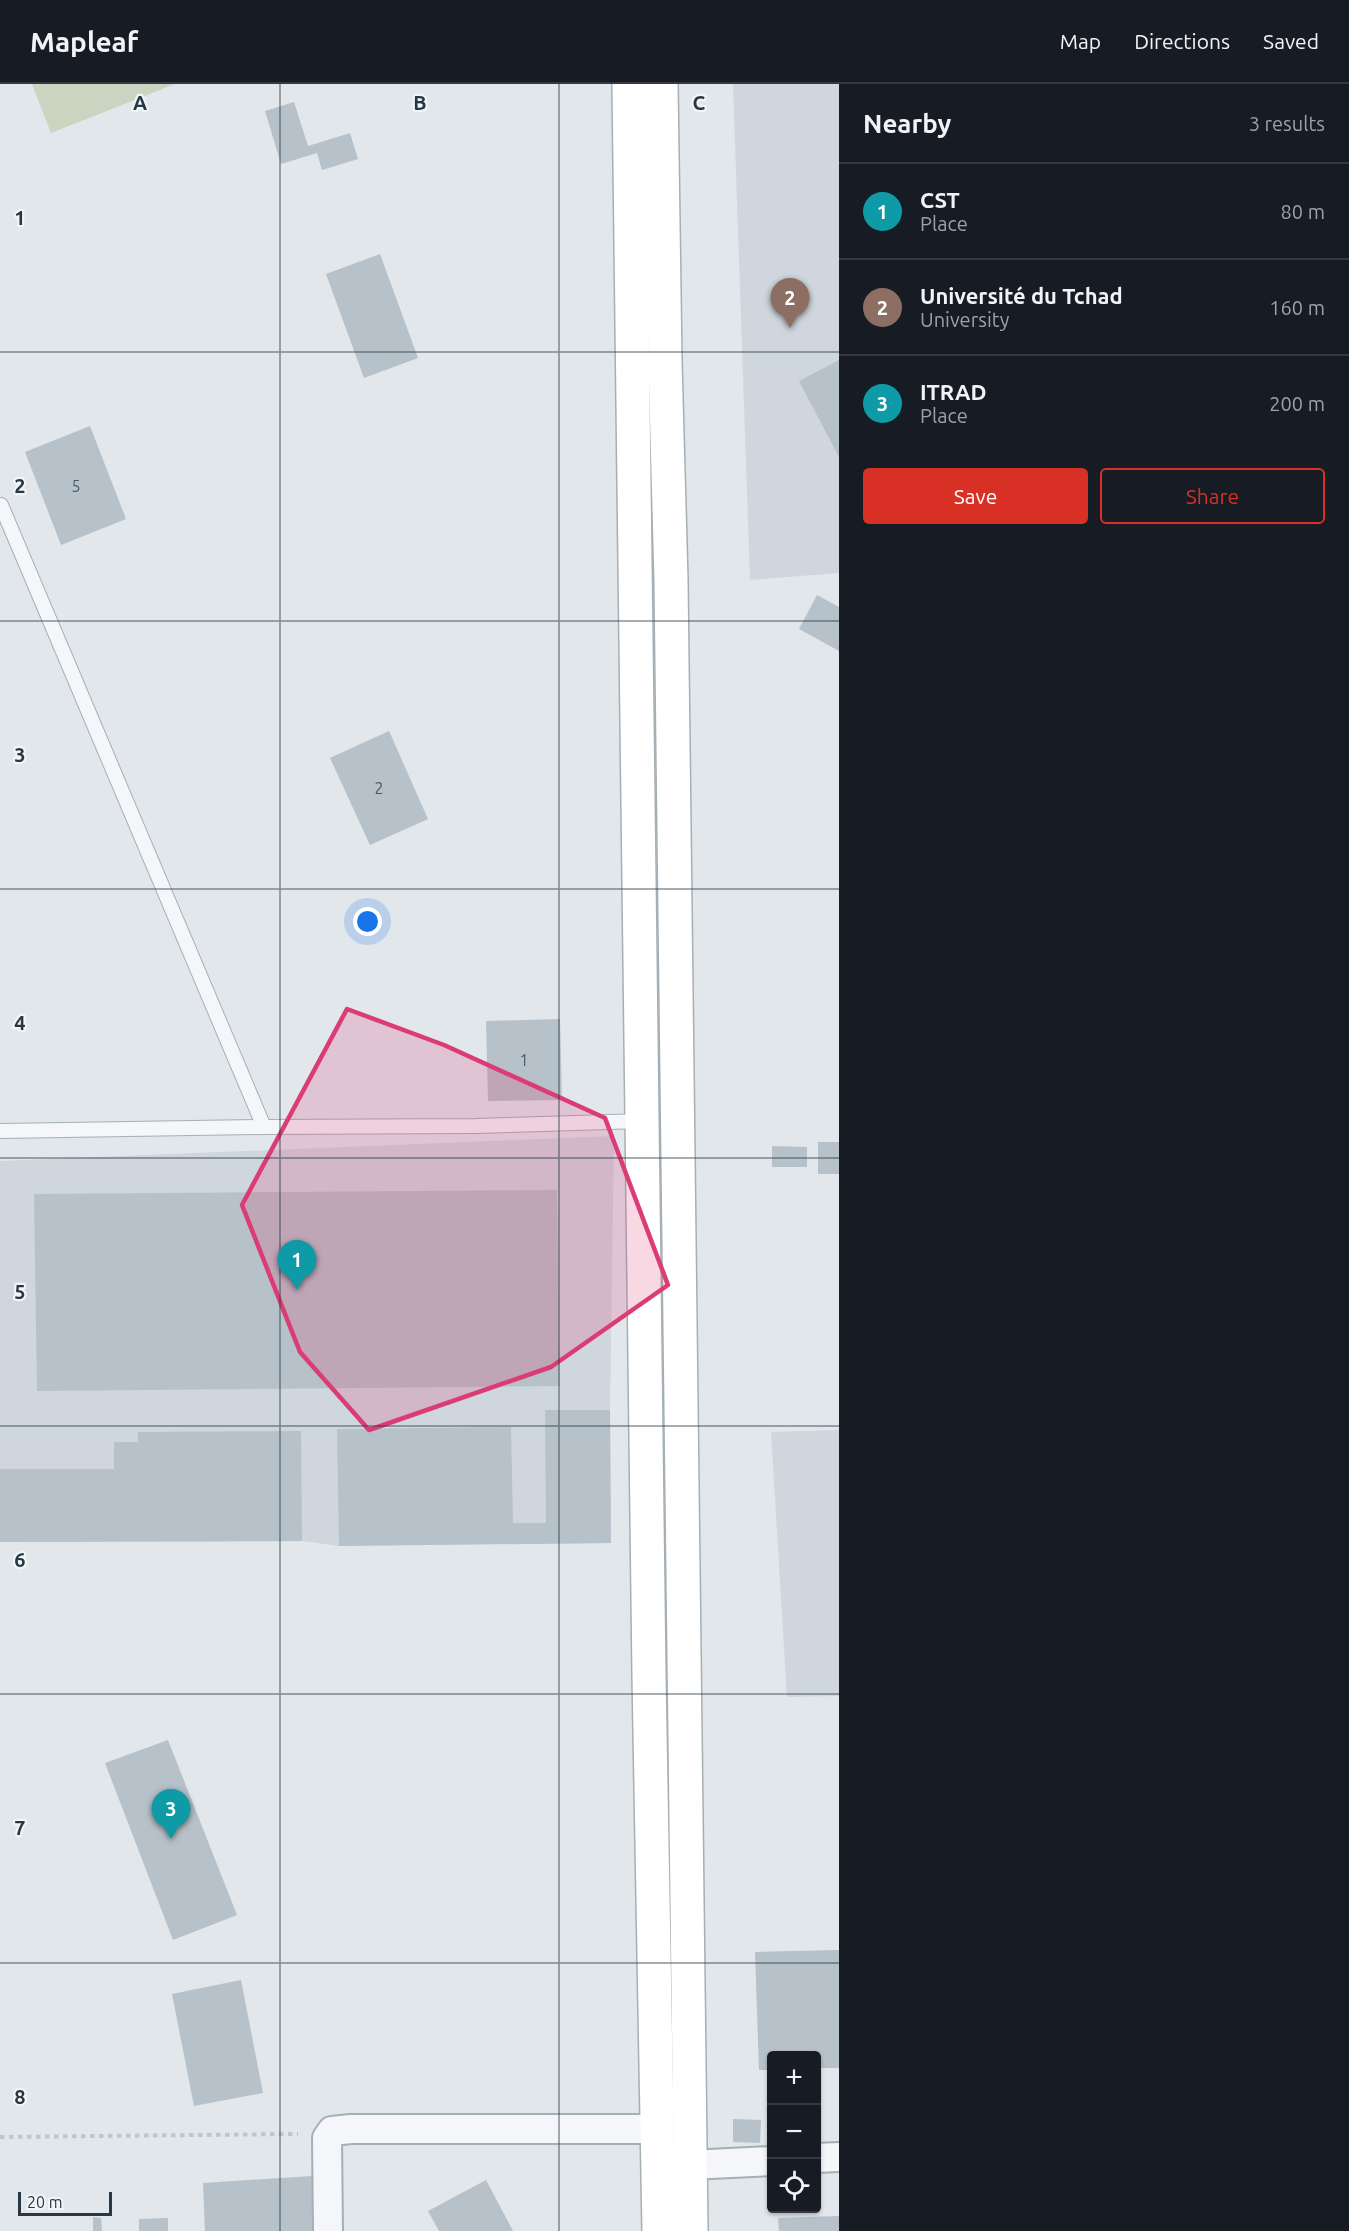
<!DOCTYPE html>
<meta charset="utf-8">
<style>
:root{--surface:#171b24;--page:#20242c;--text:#f1f3f6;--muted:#9ea1a6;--line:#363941;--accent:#d93025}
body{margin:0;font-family:Ubuntu,sans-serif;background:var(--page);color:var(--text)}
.controls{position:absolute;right:18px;bottom:18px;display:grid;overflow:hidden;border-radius:6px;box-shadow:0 2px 4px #0004}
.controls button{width:54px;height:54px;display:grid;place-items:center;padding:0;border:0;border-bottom:2px solid var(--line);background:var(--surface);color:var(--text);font:30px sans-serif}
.scale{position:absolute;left:18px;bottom:15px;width:94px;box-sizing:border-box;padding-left:6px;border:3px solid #273844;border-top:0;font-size:16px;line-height:21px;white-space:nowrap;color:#273844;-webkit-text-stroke:4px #f1f5f8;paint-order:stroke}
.you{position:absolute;left:368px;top:838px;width:21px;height:21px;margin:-15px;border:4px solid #fff;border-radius:50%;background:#1a73e8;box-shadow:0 0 0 9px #1a73e833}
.badge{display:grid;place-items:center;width:39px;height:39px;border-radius:50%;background:var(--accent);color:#fff;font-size:20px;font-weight:700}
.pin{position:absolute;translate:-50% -50px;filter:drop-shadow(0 2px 3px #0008)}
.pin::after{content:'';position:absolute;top:32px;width:21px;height:18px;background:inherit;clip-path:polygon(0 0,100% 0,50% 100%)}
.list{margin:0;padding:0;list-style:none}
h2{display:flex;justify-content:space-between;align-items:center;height:78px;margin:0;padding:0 24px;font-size:26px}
h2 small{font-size:20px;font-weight:400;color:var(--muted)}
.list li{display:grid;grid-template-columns:39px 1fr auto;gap:18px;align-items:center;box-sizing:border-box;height:96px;padding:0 24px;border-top:2px solid var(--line)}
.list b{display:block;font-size:22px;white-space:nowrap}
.list p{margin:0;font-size:20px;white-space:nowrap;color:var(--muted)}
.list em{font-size:20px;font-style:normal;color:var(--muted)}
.actions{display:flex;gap:12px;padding:18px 24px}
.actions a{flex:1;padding:14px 0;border:2px solid var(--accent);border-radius:6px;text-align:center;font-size:21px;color:var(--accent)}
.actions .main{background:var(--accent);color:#fff}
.icon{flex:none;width:33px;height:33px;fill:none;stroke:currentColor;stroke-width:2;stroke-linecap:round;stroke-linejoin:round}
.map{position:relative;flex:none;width:839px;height:2147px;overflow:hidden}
header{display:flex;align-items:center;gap:36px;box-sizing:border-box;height:84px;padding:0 30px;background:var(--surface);border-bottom:2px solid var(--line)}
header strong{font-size:28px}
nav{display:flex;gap:33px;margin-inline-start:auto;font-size:21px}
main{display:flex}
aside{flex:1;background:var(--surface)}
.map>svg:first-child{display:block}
.built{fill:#cfd6dd}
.green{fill:#cad5c1}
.building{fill:#b7c1c9}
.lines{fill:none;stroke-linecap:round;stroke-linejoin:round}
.lane-casing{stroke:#a5afb6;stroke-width:16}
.street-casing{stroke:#a5afb6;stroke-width:32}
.secondary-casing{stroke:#a5afb6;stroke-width:36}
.path{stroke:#bfc5ca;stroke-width:4;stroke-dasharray:4.5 4.5;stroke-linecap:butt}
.lane{stroke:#f4f6f9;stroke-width:14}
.street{stroke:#f4f6f9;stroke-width:28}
.secondary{stroke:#fff;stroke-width:33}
.marked{fill:#da3c73;fill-opacity:0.2;stroke:#da3c73;stroke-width:4.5;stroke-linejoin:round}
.grid{fill:none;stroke:#273844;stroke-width:1.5;stroke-opacity:0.55}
.labels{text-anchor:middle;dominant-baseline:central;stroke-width:4.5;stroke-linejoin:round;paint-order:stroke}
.number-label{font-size:16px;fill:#4b5a65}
.grid-label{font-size:20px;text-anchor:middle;font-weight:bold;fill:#273844;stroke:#f1f5f8;stroke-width:4.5;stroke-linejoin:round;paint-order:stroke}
</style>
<header>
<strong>Mapleaf</strong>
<nav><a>Map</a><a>Directions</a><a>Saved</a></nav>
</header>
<main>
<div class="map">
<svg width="839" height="2147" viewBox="0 0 839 2147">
<rect width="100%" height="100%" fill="#e1e7eb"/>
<g class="built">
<polygon points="733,0 839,0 839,489 750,496"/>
<polygon points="614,1052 610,1326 611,1459 339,1462 302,1457 0,1458 0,1077"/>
<polygon points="839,1346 839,1612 787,1613 771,1348"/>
</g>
<polygon class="green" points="32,0 175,0 51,49"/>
<g class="building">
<polygon points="294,18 308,62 350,49 358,75 322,86 317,69 281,80 265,27"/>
<polygon points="380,170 418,274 364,294 326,190"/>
<polygon points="839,276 839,373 799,297"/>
<polygon points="90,342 126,435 61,461 25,368"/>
<polygon points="817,511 839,523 839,567 799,545"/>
<polygon points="389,647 428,735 370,761 330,674"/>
<polygon points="560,935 562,1016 488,1017 486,937"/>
<rect x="818" y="1058" width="21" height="32"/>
<polygon points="772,1062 807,1063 807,1083 772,1083"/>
<polygon points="557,1106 560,1302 37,1307 34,1110"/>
<polygon points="545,1326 610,1326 611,1459 339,1462 337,1345 511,1343 513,1439 546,1439"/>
<polygon points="301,1347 302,1457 0,1458 0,1385 114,1385 114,1358 138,1358 138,1348"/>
<polygon points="168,1656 237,1831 173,1856 105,1679"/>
<polygon points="839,1866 839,1984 816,1984 816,1972 772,1972 772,1986 759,1986 755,1868"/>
<polygon points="241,1896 263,2009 194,2022 172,1910"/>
<polygon points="733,2035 761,2036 760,2059 733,2058"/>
<polygon points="312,2092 315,2147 205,2147 203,2099"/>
<polygon points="486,2096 513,2147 439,2147 428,2127"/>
<polygon points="839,2132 839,2147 779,2147 778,2134"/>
<polygon points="93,2133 101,2134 102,2147 93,2147"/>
<polygon points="168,2134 168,2147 139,2147 139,2135"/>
</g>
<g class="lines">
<defs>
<g id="lane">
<polyline points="1,421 264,1043 476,1042 643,1037"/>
<polyline points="0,1047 264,1043"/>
</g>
<g id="street">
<polyline points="816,2074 839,2073"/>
<polyline points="689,2081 772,2077"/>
<polyline points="328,2147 327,2054 332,2047 351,2045 658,2045"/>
</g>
<g id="secondary">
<polyline points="629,0 649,1592 659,2147"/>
<polyline points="661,0 665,278 671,496 691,2147"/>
</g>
</defs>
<use href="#lane" class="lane-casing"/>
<use href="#street" class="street-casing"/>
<use href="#secondary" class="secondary-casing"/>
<polyline class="path" points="0,2053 298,2050"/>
<use href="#lane" class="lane"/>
<use href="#street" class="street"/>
<use href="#secondary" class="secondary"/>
</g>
<path class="marked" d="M347,925L444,961L605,1034L668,1201L551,1283L369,1346L300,1268L242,1121Z"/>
<path class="grid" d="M280,0V2147M559,0V2147M0,268H839M0,537H839M0,805H839M0,1074H839M0,1342H839M0,1610H839M0,1879H839"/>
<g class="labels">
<g class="number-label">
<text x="76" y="402">5</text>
<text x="379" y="704">2</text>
<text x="524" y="976">1</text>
</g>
</g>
<g class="grid-label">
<text x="140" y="26">A</text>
<text x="420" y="26">B</text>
<text x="699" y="26">C</text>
<text x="20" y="141">1</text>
<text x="20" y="409">2</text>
<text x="20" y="678">3</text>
<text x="20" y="946">4</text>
<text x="20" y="1215">5</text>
<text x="20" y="1483">6</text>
<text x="20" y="1751">7</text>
<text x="20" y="2020">8</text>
</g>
</svg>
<div class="controls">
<button>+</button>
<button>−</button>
<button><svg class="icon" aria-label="locate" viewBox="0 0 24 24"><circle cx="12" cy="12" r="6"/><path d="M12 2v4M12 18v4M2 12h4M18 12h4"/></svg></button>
</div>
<div class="scale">20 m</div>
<div class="you"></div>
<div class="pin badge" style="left:297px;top:1206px;background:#0f9aa8">1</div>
<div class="pin badge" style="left:790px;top:244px;background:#8d6e63">2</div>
<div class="pin badge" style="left:171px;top:1755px;background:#0f9aa8">3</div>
</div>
<aside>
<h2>Nearby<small>3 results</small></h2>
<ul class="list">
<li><span class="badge" style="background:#0f9aa8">1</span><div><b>CST</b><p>Place</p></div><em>80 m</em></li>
<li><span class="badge" style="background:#8d6e63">2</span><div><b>Université du Tchad</b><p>University</p></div><em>160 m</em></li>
<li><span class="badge" style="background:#0f9aa8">3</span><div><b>ITRAD</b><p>Place</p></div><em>200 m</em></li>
</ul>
<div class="actions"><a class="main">Save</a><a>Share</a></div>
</aside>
</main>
